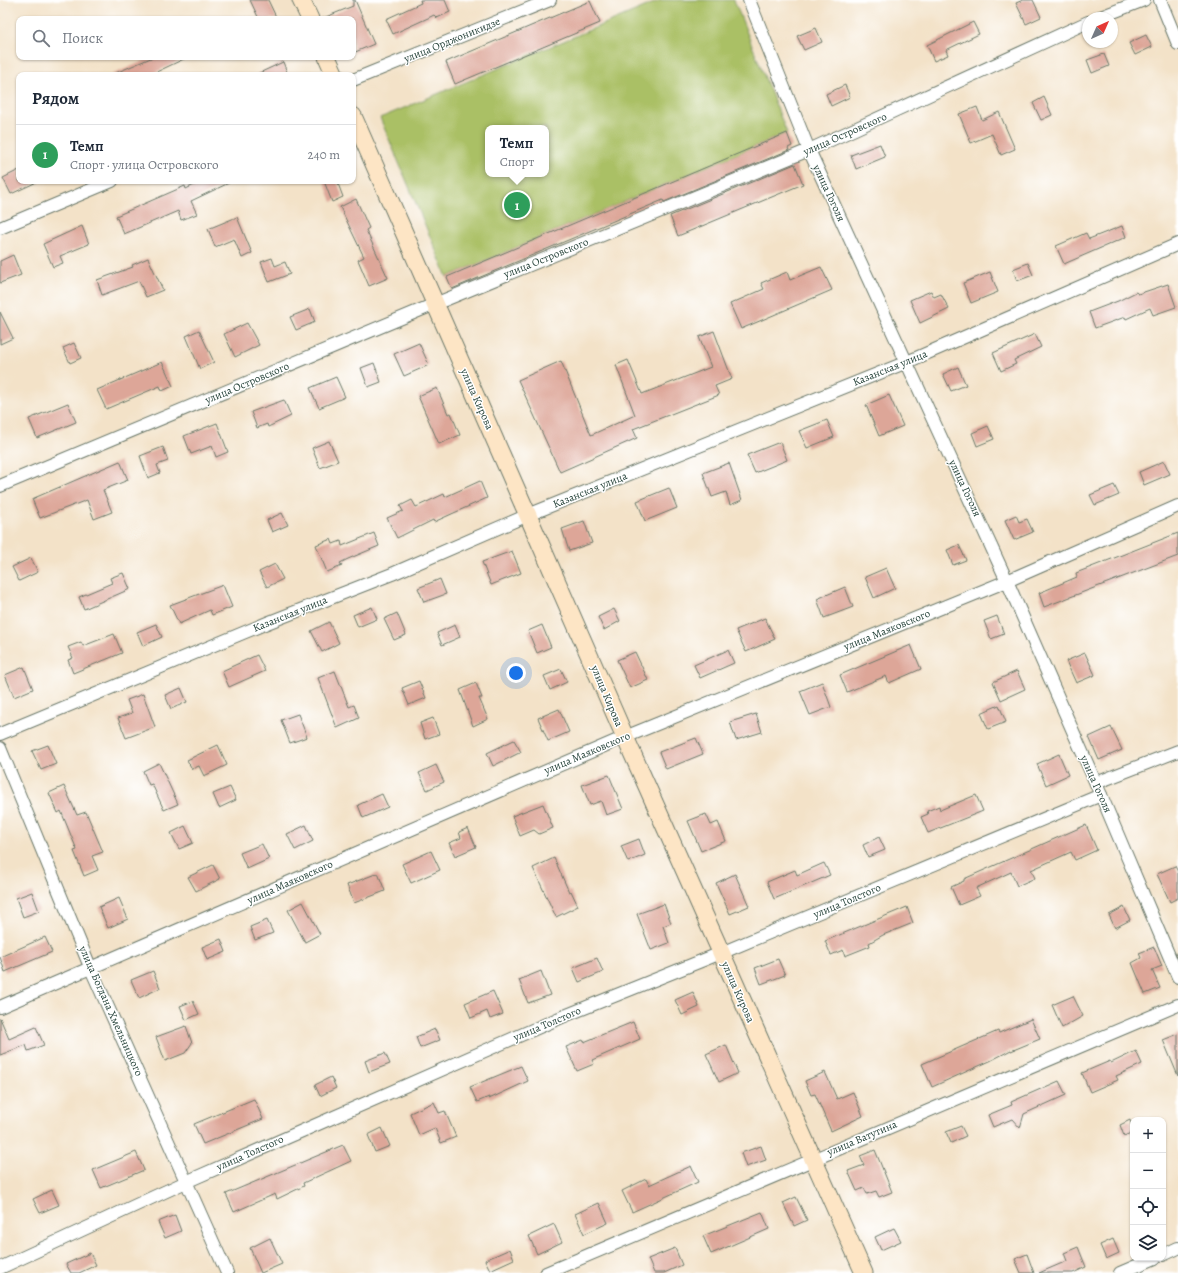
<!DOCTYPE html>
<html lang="ru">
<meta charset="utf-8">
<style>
:root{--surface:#fff;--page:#f2f2f3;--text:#1f2937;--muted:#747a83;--line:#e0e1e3;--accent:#1f6fb2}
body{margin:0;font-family:Alegreya,serif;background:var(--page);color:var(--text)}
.controls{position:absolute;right:12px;bottom:12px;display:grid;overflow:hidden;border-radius:8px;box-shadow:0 1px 3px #0004}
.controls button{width:36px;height:36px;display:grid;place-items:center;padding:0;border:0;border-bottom:1px solid var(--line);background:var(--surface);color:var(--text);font:20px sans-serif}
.compass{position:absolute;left:1082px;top:12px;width:36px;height:36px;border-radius:50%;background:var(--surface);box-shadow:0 1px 3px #0004;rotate:45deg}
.you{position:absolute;left:516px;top:673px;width:14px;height:14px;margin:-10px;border:3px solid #fff;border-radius:50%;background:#1a73e8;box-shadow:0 0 0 6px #1a73e833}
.badge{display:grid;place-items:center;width:26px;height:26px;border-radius:50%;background:var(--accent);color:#fff;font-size:13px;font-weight:700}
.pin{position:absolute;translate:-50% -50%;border:2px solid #fff;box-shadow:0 1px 4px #0006}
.popup{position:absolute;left:485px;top:125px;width:64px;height:52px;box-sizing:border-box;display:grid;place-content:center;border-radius:8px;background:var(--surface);filter:drop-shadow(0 1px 3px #0005);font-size:13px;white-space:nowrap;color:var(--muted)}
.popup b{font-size:15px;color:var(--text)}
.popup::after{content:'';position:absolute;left:50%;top:100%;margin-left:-8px;border:8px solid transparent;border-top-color:var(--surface)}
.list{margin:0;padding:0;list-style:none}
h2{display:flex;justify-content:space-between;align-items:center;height:52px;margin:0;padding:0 16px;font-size:17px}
h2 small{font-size:13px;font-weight:400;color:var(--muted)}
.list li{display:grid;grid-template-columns:26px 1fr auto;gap:12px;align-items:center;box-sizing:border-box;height:60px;padding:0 16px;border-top:1px solid var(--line)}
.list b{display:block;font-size:15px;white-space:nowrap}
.list p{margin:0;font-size:13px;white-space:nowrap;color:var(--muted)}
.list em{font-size:13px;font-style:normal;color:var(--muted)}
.icon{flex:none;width:22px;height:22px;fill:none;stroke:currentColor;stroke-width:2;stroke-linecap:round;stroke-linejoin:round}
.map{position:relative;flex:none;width:1178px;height:1273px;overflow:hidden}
.search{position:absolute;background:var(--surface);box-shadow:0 1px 3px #0004;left:16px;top:16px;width:340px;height:44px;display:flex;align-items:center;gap:10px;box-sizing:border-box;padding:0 14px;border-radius:8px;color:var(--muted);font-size:15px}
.panel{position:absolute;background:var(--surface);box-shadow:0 1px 3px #0004;left:16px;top:72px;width:340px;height:112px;border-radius:8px}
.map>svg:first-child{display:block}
.green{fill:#aac065;stroke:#647e4c;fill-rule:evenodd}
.building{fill:#dda698}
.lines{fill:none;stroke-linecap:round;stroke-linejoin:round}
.street-casing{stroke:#697768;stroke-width:14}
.secondary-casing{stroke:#697768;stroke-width:19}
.street{stroke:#fff;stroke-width:12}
.secondary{stroke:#fde5c5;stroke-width:17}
.labels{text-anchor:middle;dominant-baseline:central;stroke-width:3;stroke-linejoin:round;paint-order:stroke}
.street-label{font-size:11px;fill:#1f3d34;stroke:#fff}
</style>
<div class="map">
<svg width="1178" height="1273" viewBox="0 0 1178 1273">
<rect width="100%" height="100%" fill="#fff"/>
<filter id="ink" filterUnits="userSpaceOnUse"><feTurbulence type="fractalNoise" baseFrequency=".025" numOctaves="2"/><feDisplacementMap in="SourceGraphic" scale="8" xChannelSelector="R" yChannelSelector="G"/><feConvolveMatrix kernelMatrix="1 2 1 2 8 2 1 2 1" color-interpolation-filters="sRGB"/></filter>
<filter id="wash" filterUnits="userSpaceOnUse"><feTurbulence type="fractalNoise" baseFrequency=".012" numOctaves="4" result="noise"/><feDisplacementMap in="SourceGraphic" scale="16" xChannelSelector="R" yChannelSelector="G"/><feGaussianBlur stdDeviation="0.9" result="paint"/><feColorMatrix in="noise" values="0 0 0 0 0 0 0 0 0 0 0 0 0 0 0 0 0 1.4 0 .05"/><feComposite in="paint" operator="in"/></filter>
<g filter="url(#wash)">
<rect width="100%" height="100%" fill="#f3e2c8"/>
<path class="green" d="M661,0H734L787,133L447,277L380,118ZM488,128H546V174H488Z"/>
<g id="blocks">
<g class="building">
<polygon points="250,0 268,0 277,19 259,19"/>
<polygon points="353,0 355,0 374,44 353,53 353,19 321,19 353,6"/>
<polygon points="420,0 445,0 450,12 437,18 434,15 428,18 393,34 386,19 421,3"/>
<polygon points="1023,0 1033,0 1041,17 1026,24 1016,3"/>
<polygon points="590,1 600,23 455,84 446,62"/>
<polygon points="973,22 979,34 946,50 948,55 934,61 927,45"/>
<polygon points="816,28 822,42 804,50 797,36"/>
<polygon points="1146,35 1152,47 1135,55 1129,43"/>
<polygon points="1104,54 1109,66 1092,73 1087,60"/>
<polygon points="153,57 188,57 150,75 111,75"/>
<polygon points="283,62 288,75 255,75"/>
<polygon points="845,85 850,97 831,106 826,94"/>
<polygon points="1044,97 1052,115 1041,120 1033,103"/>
<polygon points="977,107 982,120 999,112 1015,149 1001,155 992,134 971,143 959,114"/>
<polygon points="787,133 792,146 788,148 789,150 664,202 663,200 452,289 447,277"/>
<polygon points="880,144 885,157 856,169 851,155"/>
<polygon points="795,164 803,184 678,236 670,216"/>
<polygon points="19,170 19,181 39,181 11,194 3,178"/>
<polygon points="202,181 233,181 191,201 197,214 181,220 178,211 124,234 116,216 185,186 186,189"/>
<polygon points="324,181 337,181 343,197 332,202"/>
<polygon points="356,199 369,228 366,230 388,278 369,286 358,260 364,257 340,207"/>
<polygon points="237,217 252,253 242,258 234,239 215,247 208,229"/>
<polygon points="82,226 89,244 60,256 63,263 53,267 43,244"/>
<polygon points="1122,226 1126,237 1064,264 1056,246 1086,233 1089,239"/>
<polygon points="13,255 21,275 0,283 0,261"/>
<polygon points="148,258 163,290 146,297 139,281 102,295 97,280 133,267 132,265"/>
<polygon points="272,258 275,266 285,262 290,274 269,282 261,262"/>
<polygon points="1028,263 1033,275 1017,281 1013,269"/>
<polygon points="821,267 832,290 741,329 730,304 764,289 761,283 787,272 790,280"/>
<polygon points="990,272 998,292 971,303 963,283"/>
<polygon points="1168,284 1176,307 1153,315 1150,308 1126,319 1125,317 1095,328 1089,312 1118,301 1136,292 1138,294"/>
<polygon points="931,291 934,297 941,294 949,309 920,323 910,300"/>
<polygon points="310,309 315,322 296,330 290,317"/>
<polygon points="0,312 13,338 0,344"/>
<polygon points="247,323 259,345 235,357 224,334"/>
<polygon points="199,330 214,362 200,369 186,336"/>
<polygon points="714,331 732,379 715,386 719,395 633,429 637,438 560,472 518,380 561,361 591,435 635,415 616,365 628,360 642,394 711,367 699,337"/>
<polygon points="1035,334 1041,347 1014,360 1016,364 1001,371 993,353"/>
<polygon points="74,343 81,358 70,363 63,348"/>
<polygon points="419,343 429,365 404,376 394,354"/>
<polygon points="162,362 173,386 162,391 160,386 106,409 97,390"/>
<polygon points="374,363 381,382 368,387 361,368"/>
<polygon points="958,367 966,385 951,391 943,374"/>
<polygon points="336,377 345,397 319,408 310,388"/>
<polygon points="437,388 448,414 451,413 460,435 439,444 418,396"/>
<polygon points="889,395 903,426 879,436 866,405"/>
<polygon points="284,400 291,416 268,427 267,424 257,428 251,412"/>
<polygon points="68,403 76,422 37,438 29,419"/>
<polygon points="827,420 834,437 807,448 799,431"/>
<polygon points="217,423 228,452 216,457 212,446 191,454 184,436"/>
<polygon points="988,426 994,439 977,446 972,433"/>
<polygon points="329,441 338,461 320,468 312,448"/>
<polygon points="780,442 787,460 755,473 747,455"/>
<polygon points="163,447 168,461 157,465 160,473 148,478 140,456"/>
<polygon points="120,461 128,480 103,490 112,512 94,519 87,500 40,518 32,499"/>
<polygon points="1164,461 1170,474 1144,485 1139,472"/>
<polygon points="729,463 742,500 730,505 726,492 712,497 703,473"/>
<polygon points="480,481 487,498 434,522 433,520 397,538 387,518 403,511 400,506 412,500 416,507 444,494 445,497"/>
<polygon points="1114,485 1119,495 1095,505 1090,495"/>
<polygon points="669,488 677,508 645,521 637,501"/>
<polygon points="282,513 288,525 272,532 267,520"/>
<polygon points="1016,515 1019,522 1027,519 1033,532 1014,540 1005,520"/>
<polygon points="584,521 592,543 569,551 562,529"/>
<polygon points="374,533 379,546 348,559 340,563 342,566 327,572 316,545 331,539 333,544 341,541 342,546"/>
<polygon points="1178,533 1178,556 1044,607 1039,593 1077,577 1076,573"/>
<polygon points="959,545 966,560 953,565 947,550"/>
<polygon points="512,551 521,573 491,585 482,562"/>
<polygon points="31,558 38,572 19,581 12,567"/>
<polygon points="275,564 283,579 267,587 259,572"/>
<polygon points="886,568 895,588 874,598 865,577"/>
<polygon points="123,573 130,589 84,609 79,597 112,583 110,578"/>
<polygon points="440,579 446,594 424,602 418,588"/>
<polygon points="223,585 232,607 212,615 210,610 179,624 170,605"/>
<polygon points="845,587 853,607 824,618 817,599"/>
<polygon points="372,607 377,619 358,627 353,615"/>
<polygon points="614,609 620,621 604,630 598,617"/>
<polygon points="397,613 406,635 394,640 384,619"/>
<polygon points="997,616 1004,634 991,639 984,621"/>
<polygon points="765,618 775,639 746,652 736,630"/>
<polygon points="329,622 339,643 322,652 311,631"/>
<polygon points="156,624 162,637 143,646 137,632"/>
<polygon points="455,625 460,637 442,645 437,633"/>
<polygon points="542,625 551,647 537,653 528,631"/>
<polygon points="114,634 122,653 73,673 68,660 73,658 68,647 81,642 83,646"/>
<polygon points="911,645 921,669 889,683 886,676 847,692 840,675"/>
<polygon points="728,650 734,663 700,678 694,665"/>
<polygon points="635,652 648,680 630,688 617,660"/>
<polygon points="1085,653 1095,675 1076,683 1066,661"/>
<polygon points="257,655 265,671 229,687 222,671"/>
<polygon points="24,667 33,689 14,697 5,675"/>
<polygon points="561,669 567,682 550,690 544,676"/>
<polygon points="335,671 349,707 354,705 359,718 337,728 318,678"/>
<polygon points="1017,671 1025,689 1001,700 993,682"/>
<polygon points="419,681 426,698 409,705 402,688"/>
<polygon points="822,682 831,707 810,715 800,691"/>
<polygon points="476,683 482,698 479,698 488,719 473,726 460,690"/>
<polygon points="181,688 187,702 171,709 165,695"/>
<polygon points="143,694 155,727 126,738 118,718 132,713 127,700"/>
<polygon points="999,705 1006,722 988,729 981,713"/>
<polygon points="559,709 569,732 548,741 538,718"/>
<polygon points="298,714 307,737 290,743 281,720"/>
<polygon points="756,714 762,732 736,740 730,722"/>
<polygon points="433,718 439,734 425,739 420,723"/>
<polygon points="1111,727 1122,750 1099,760 1089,737"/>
<polygon points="696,738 703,754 666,769 659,752"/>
<polygon points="514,740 521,752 493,766 487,753"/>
<polygon points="48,745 56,764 41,770 32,751"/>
<polygon points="218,745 227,765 204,776 199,766 192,769 187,760"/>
<polygon points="1059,754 1068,775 1046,785 1037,764"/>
<polygon points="159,763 178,804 164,810 152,784 149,785 143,771"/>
<polygon points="436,765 444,782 427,790 419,773"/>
<polygon points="609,775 623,809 606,815 601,801 590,805 582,785"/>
<polygon points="64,786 77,815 86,812 103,852 92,856 98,870 84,876 74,851 77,850 61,811 58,813 49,793"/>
<polygon points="230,787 236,800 219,808 213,794"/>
<polygon points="382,794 388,807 363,818 358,805"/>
<polygon points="976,795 983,811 928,833 921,817 928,814 927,811 939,806 940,810"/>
<polygon points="543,804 553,828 539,834 534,830 520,836 512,816"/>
<polygon points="706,814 711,825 718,822 726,841 701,851 688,821"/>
<polygon points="306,825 313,841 295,850 287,834"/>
<polygon points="1086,825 1097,850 1075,860 1071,852 1031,870 1035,878 1017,886 1011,872 976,888 980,896 959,905 951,887 964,881 964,879"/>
<polygon points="185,826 193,843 179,849 171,833"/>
<polygon points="468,828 476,847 455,856 449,843 461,838 459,832"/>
<polygon points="879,837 885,850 868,857 863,845"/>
<polygon points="639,839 645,855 628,862 621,846"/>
<polygon points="262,844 269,859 247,869 240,853"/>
<polygon points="431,851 440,870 411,883 402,864"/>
<polygon points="554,858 569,892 571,891 578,906 556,917 533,868"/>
<polygon points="824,863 830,875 774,899 767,882 795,870 797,875"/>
<polygon points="213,865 220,879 196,891 188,877"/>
<polygon points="1175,866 1178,872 1178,898 1170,902 1157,874"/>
<polygon points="378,873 385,891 354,903 347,885"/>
<polygon points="735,874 749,906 730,914 716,883"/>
<polygon points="32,892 39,911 23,917 16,898"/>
<polygon points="119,898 128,919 108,928 99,907"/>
<polygon points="303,902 320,934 305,942 288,910"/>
<polygon points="664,904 671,923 663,926 669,943 651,950 637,914"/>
<polygon points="907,907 913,923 883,935 869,943 870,946 845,956 843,950 831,955 825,941"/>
<polygon points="1124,907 1130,920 1115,928 1109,915"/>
<polygon points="267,920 273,933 255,940 250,927"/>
<polygon points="45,937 52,952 5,972 0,957"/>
<polygon points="221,939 226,952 207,960 202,947"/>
<polygon points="1154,947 1162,966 1152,970 1160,988 1145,994 1132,963 1141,958 1139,953"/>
<polygon points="597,958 603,972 579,982 573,968"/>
<polygon points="778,959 785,975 761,984 755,968"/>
<polygon points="153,971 160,988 139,998 131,980"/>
<polygon points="541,971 550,995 528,1003 519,980"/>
<polygon points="493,991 503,1014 490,1019 487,1011 471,1018 465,1003"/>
<polygon points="693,992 699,1007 682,1015 675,1000"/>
<polygon points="1073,996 1083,1016 1062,1028 1052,1005"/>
<polygon points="193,1001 199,1014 186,1020 180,1006"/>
<polygon points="0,1018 9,1039 36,1027 44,1045 28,1051 26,1045 0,1055"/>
<polygon points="1031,1019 1040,1039 1011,1051 1011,1050 990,1061 932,1087 922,1064 998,1031 999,1033"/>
<polygon points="633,1022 640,1039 592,1060 594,1064 577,1071 566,1047 583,1040 584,1042"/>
<polygon points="186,1026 192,1043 185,1053 165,1061 156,1037"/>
<polygon points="435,1029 440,1040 420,1048 416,1037"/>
<polygon points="1178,1034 1178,1076 1163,1040"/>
<polygon points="726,1045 738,1073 719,1082 706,1054"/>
<polygon points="1136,1051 1142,1064 1116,1076 1118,1080 1090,1092 1082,1073 1110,1061 1111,1063"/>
<polygon points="385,1053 390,1064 369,1072 365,1061"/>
<polygon points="521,1066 528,1081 489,1099 489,1097 477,1102 470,1087"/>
<polygon points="825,1072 837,1099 853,1092 863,1116 831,1131 815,1094 811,1095 805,1081"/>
<polygon points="331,1077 336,1088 320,1096 315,1085"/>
<polygon points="1059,1081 1066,1095 1024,1114 1020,1128 1012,1119 993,1127 988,1115 1012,1105 1011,1102"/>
<polygon points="254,1099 263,1119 203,1144 194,1124"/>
<polygon points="434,1102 439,1113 445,1111 456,1137 441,1143 435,1128 419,1135 410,1113"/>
<polygon points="1130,1120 1133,1132 1124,1136 1120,1125"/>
<polygon points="961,1126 966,1136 951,1143 946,1132"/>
<polygon points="382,1128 390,1146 375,1152 368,1135"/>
<polygon points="343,1145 351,1161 303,1183 304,1186 277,1199 275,1194 234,1212 226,1194"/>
<polygon points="761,1146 766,1160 746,1167 741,1153"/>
<polygon points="875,1150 892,1192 879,1197 876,1191 867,1194 864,1188 857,1191 848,1171 864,1165 860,1156"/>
<polygon points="136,1152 144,1170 101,1188 93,1170"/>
<polygon points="691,1166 698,1182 632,1212 622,1191 646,1179 649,1185"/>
<polygon points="52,1190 59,1205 40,1213 33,1199"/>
<polygon points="796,1197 807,1220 794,1226 783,1203"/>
<polygon points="599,1203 608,1223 584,1234 575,1214"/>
<polygon points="762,1212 769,1229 711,1254 703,1236"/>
<polygon points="175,1215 181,1231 165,1238 158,1222"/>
<polygon points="554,1224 562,1242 537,1254 529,1236"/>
<polygon points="894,1228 901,1241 881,1250 875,1237"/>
<polygon points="270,1238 282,1264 261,1273 250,1248"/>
<polygon points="1113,1239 1119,1253 1106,1259 1100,1245"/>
<polygon points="1078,1247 1086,1267 1073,1273 1039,1273 1067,1261 1064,1253"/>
<polygon points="675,1248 682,1265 664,1273 654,1273 648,1259"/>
<polygon points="510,1249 514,1259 490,1270 485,1260"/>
<polygon points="90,1253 96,1265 79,1273 71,1273 66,1264"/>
<polygon points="1027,1254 1034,1273 1021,1273 1015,1259"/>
</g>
</g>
</g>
<g filter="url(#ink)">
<use href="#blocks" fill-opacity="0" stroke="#697768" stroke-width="1"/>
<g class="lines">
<defs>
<g id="street">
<polyline points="749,0 809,150 1007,581 1101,795 1178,977"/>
<polyline points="1160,0 1178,44"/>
<polyline points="1098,18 1144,0"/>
<polyline points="353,80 550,0"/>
<polyline points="0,228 112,181"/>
<polyline points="0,486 435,304 809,150 1088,22"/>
<polyline points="0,734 267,623 392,574 528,515 907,362 1178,244"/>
<polyline points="0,748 91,969 227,1273"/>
<polyline points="1096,783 1178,751"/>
<polyline points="0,1007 625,737 1007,581 1178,506"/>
<polyline points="1163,1255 1178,1248"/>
<polyline points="0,1268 188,1181 562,1017 721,953 1101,795"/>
<polyline points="546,1273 1178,1005"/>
<polyline points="1120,1273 1155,1258"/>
</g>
<g id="secondary">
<polyline points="301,0 310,19"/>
<polyline points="327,57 335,75"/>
<polyline points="353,116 625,737 864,1273"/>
</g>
</defs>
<use href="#street" class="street-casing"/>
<use href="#secondary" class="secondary-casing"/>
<use href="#street" class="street"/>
<use href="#secondary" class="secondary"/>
</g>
</g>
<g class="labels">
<g class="street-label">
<text transform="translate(452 40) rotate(-22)">улица Орджоникидзе</text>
<text transform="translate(845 134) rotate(-24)">улица Островского</text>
<text transform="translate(829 193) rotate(65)">улица Гоголя</text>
<text transform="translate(546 258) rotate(-22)">улица Островского</text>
<text transform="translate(890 368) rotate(-22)">Казанская улица</text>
<text transform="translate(247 383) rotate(-23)">улица Островского</text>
<text transform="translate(477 399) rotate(66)">улица Кирова</text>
<text transform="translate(965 488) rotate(65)">улица Гоголя</text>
<text transform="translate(590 490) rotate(-22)">Казанская улица</text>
<text transform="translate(290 614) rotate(-22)">Казанская улица</text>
<text transform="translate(887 630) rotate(-22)">улица Маяковского</text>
<text transform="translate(607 696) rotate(67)">улица Кирова</text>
<text transform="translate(587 753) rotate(-23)">улица Маяковского</text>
<text transform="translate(1096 784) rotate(66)">улица Гоголя</text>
<text transform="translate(290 882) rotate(-24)">улица Маяковского</text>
<text transform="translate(847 901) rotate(-23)">улица Толстого</text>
<text transform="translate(738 992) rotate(66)">улица Кирова</text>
<text transform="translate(111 1011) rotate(66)">улица Богдана Хмельницкого</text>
<text transform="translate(547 1024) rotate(-23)">улица Толстого</text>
<text transform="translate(862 1138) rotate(-23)">улица Ватутина</text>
<text transform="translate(250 1153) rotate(-24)">улица Толстого</text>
</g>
</g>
</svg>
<div class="controls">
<button>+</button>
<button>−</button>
<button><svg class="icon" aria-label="locate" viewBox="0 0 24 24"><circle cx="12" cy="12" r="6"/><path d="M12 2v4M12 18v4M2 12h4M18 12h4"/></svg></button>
<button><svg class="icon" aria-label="layers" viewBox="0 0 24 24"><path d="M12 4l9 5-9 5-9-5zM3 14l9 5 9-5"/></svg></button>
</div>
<svg class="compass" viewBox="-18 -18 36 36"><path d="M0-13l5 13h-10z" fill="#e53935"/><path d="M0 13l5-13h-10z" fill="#747a83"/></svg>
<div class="you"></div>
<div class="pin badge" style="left:517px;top:205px;background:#2e9e5b">1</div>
<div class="popup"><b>Темп</b>Спорт</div>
<div class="search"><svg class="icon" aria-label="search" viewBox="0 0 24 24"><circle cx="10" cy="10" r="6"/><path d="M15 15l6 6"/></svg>Поиск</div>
<section class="panel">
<h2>Рядом<small></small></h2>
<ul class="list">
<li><span class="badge" style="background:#2e9e5b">1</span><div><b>Темп</b><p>Спорт · улица Островского</p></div><em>240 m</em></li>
</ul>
</section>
</div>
